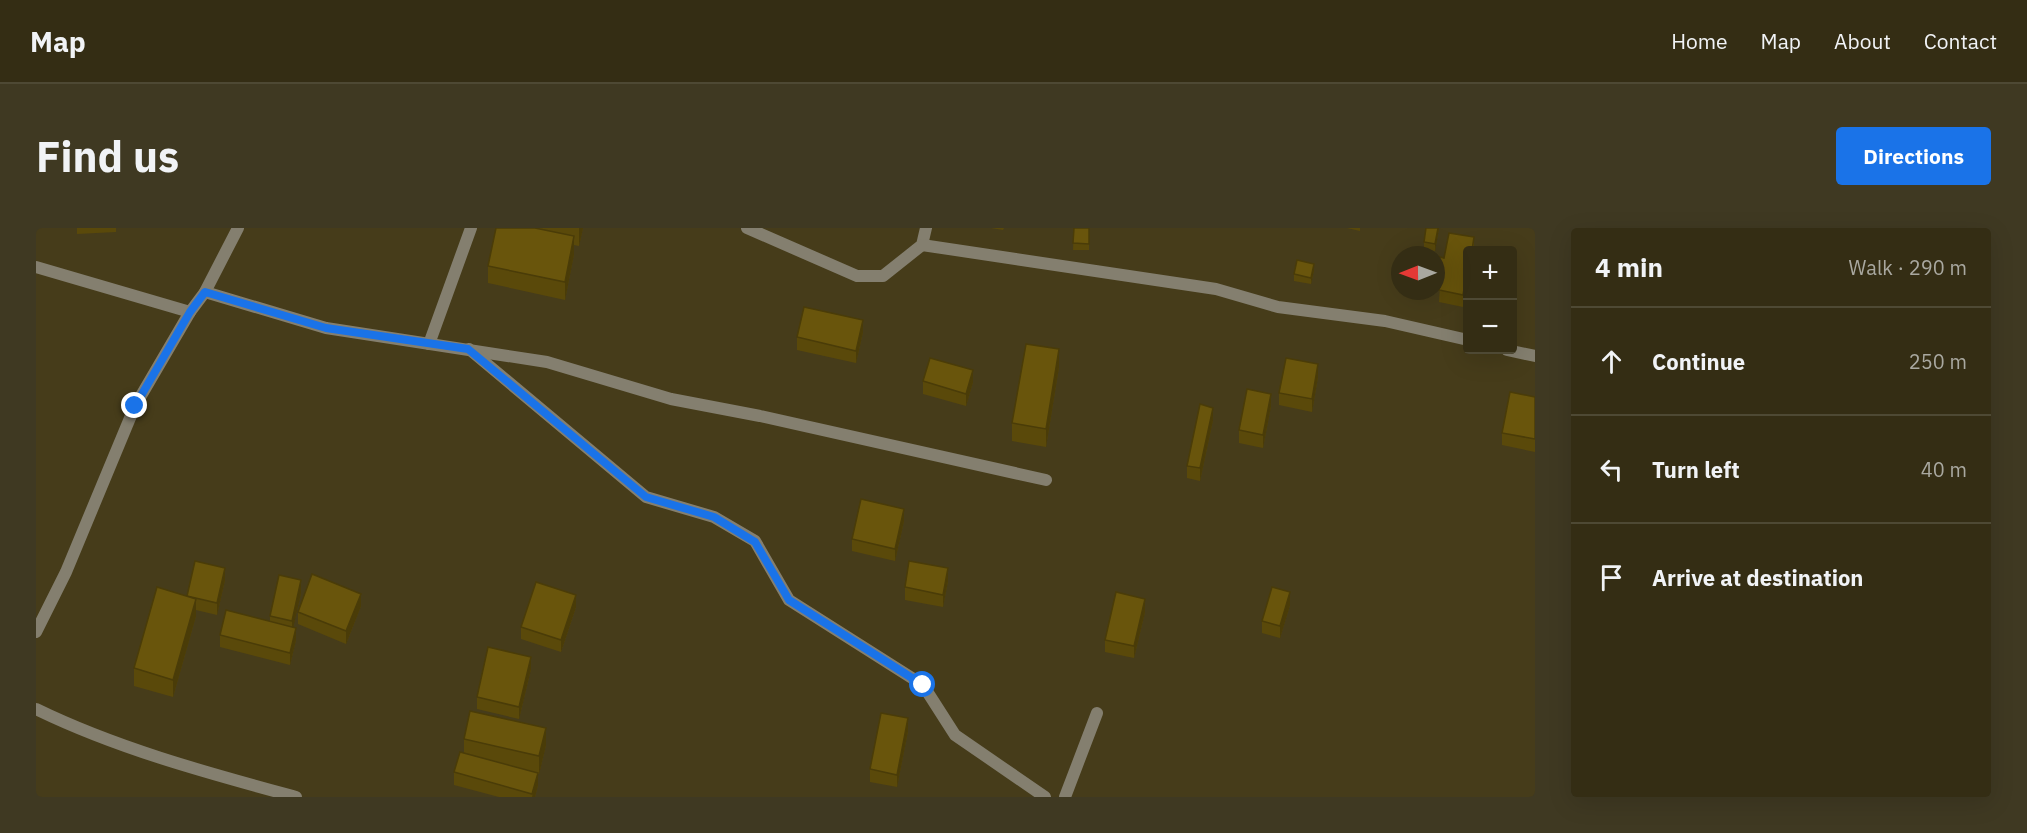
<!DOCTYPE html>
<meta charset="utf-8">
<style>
:root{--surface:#342d14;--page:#3f3922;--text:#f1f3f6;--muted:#a9a8a0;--line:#4e4934;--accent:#1a73e8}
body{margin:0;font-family:"IBM Plex Sans",sans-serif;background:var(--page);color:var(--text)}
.controls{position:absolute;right:18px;top:18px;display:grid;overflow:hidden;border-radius:6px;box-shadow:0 6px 24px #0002}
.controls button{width:54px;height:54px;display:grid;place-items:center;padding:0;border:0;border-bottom:2px solid var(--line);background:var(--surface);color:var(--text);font:30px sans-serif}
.compass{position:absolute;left:1355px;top:18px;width:54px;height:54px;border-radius:50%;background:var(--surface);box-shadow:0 6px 24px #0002;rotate:269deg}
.stop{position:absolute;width:18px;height:18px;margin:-14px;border:4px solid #1a73e8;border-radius:50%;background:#fff}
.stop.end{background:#1a73e8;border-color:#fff;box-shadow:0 2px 6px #0008}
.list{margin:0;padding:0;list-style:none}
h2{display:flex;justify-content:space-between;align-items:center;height:78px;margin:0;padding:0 24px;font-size:26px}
h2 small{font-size:20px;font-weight:400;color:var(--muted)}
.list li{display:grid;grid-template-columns:39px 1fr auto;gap:18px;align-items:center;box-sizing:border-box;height:108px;padding:0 24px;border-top:2px solid var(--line)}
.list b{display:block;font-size:22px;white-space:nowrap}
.list em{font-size:20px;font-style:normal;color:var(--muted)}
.icon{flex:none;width:33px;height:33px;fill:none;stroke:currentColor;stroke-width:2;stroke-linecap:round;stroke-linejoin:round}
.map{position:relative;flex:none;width:1499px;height:569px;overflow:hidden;border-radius:6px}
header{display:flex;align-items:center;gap:36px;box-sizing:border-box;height:84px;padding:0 30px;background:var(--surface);border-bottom:2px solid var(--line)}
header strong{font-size:28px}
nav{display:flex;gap:33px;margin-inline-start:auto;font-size:21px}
.intro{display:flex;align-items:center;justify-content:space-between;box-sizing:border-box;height:144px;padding:0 36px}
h1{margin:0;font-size:42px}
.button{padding:15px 27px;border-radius:6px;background:var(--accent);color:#fff;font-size:21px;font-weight:700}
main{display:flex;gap:36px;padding:0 36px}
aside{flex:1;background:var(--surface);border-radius:6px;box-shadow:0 6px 24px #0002}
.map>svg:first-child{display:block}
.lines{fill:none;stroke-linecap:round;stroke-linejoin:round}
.minor{stroke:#847f6f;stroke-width:12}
.wall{fill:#5a490a}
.shaded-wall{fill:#4a3c08}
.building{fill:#69550c;stroke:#4a3c08;stroke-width:1.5}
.route{stroke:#1a73e8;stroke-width:8}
</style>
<header>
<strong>Map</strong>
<nav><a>Home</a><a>Map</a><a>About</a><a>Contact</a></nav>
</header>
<div class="intro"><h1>Find us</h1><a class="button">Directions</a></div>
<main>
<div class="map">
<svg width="1499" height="569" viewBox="0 0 1499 569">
<rect width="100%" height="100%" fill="#463c1a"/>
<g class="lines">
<g class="minor">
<polyline points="711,0 821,48 847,48 886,17 890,0"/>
<polyline points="886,17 1180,61 1242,79 1349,93 1432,112"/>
<polyline points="0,39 154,84"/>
<polyline points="169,64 290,100 511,134 635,171 724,188 1010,252"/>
<polyline points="393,116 435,0"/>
<polyline points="433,121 610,269 678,289 719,313 753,372 887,457 919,507 1009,569"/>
<polyline points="1471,122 1499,128"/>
<polyline points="0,404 30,344 99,178 154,84 169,64 202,0"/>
<path d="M0,481C82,521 172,545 260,569"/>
<polyline points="1029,569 1061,485"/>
</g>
</g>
<g class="wall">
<polygon points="41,0 80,0 80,4 41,6"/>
<polygon points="460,0 547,0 543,18 538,17 538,26 529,72 452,55 452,38"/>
<polygon points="955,0 968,0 967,2"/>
<polygon points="1038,0 1053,0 1053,22 1037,22"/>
<polygon points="1311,0 1324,0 1324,3"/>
<polygon points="1403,0 1399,23 1388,21 1388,14"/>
<polygon points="1438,9 1438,22 1431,22 1427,79 1403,74 1404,58 1400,57 1400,28 1408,30"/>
<polygon points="1278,42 1275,56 1258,53 1258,46"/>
<polygon points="827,104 820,135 761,122 761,109"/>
<polygon points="1023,139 1010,219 976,213 976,195"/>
<polygon points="1282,149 1276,184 1243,177 1243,165"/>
<polygon points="887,153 937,154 930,178 887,166"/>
<polygon points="1499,169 1499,224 1466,217 1466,205"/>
<polygon points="1235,178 1227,220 1203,215 1203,202"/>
<polygon points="1177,192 1164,253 1151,250 1151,238"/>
<polygon points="868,293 859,333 816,323 816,311"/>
<polygon points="189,352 181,387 160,382 160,388 137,469 98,458 98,440 151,368"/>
<polygon points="912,353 907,379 869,372 869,359"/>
<polygon points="265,365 257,399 260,412 254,437 184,419 184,407 234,393 234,388"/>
<polygon points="1254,377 1244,410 1226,405 1226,393"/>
<polygon points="325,378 310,416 262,396 262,384"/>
<polygon points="540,379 525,424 485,411 485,399"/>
<polygon points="1109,384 1098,430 1069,424 1069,412"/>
<polygon points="495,441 483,491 441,481 441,469"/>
<polygon points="872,503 861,559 834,554 834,541"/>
<polygon points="428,511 510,517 503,546 502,546 502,557 499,569 463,569 418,557 418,544 428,525"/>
</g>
<g class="shaded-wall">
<polygon points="543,0 547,0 543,18"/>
<polygon points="1402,0 1403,0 1399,23 1399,16"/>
<polygon points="538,8 538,26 529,72 529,54"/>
<polygon points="1278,36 1278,42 1275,56 1275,50"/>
<polygon points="1431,45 1431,57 1427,79 1427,67"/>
<polygon points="827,92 827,104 820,135 820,123"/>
<polygon points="1023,121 1023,139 1010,219 1010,201"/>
<polygon points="1282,136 1282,149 1276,184 1276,171"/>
<polygon points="937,142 937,154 930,178 930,166"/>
<polygon points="1235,166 1235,178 1227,220 1227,207"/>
<polygon points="1177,180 1177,192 1164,253 1164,240"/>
<polygon points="868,281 868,293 859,333 859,321"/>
<polygon points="189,340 189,352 181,387 181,375"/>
<polygon points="912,340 912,353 907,379 907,367"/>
<polygon points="265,352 265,365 256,405 256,393"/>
<polygon points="1254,364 1254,377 1244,410 1244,398"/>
<polygon points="325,366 325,378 310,416 310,403"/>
<polygon points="540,367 540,379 525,424 525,412"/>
<polygon points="160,371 160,388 137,469 137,452"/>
<polygon points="1109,371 1109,384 1098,430 1098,418"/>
<polygon points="260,400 260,412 254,437 254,425"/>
<polygon points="495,429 495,441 483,491 483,479"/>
<polygon points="872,490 872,503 861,559 861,547"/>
<polygon points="510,500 510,517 503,546 503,528"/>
<polygon points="502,545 502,557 499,569 496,569"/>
</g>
<g class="building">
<polygon points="460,0 499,0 538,8 529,54 452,38"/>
<polygon points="1038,0 1053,0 1053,16 1037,15"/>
<polygon points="1390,0 1402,0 1399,16 1388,14"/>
<polygon points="1413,5 1438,9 1436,22 1431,22 1431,45 1427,67 1403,62 1406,46 1400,45 1400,28 1408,30"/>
<polygon points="1261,32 1278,36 1275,50 1258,46"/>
<polygon points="768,79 827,92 820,123 761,109"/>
<polygon points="990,116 1023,121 1010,201 976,195"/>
<polygon points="894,130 937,142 930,166 887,153"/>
<polygon points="1250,130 1282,136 1276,171 1243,165"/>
<polygon points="1211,161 1235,166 1227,207 1203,202"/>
<polygon points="1474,164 1499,169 1499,211 1466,205"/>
<polygon points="1164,176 1177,180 1164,240 1151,238"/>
<polygon points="825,271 868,281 859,321 816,311"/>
<polygon points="159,333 189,340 181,375 151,368"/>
<polygon points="873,333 912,340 907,367 869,359"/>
<polygon points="276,346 325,366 310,403 262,384"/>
<polygon points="243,347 265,352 256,393 234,388"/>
<polygon points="500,354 540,367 525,412 485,399"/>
<polygon points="121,359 160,371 137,452 98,440"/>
<polygon points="1236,359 1254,364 1244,398 1226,393"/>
<polygon points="1080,364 1109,371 1098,418 1069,412"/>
<polygon points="190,382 260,400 254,425 184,407"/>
<polygon points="452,419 495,429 483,479 441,469"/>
<polygon points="434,483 510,500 503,528 428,511"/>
<polygon points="845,485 872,490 861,547 834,541"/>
<polygon points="424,524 502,545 496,566 418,544"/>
</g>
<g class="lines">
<polyline class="route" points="99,178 154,84 169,64 290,100 432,121 610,269 678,289 719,314 753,372 887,457"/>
</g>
</svg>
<div class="controls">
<button>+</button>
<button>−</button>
</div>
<svg class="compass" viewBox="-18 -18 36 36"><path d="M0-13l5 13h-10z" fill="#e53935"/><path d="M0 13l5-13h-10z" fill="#a9a8a0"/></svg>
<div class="stop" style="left:887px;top:457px"></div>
<div class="stop end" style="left:99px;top:178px"></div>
</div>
<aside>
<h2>4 min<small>Walk · 290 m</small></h2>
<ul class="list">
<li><svg class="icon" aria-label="ahead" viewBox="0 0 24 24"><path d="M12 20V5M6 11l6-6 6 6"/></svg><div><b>Continue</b></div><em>250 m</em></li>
<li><svg class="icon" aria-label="left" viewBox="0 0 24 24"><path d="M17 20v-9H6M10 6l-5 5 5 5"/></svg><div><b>Turn left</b></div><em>40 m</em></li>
<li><svg class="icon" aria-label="arrive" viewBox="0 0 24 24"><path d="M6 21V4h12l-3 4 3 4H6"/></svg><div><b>Arrive at destination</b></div></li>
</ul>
</aside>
</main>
